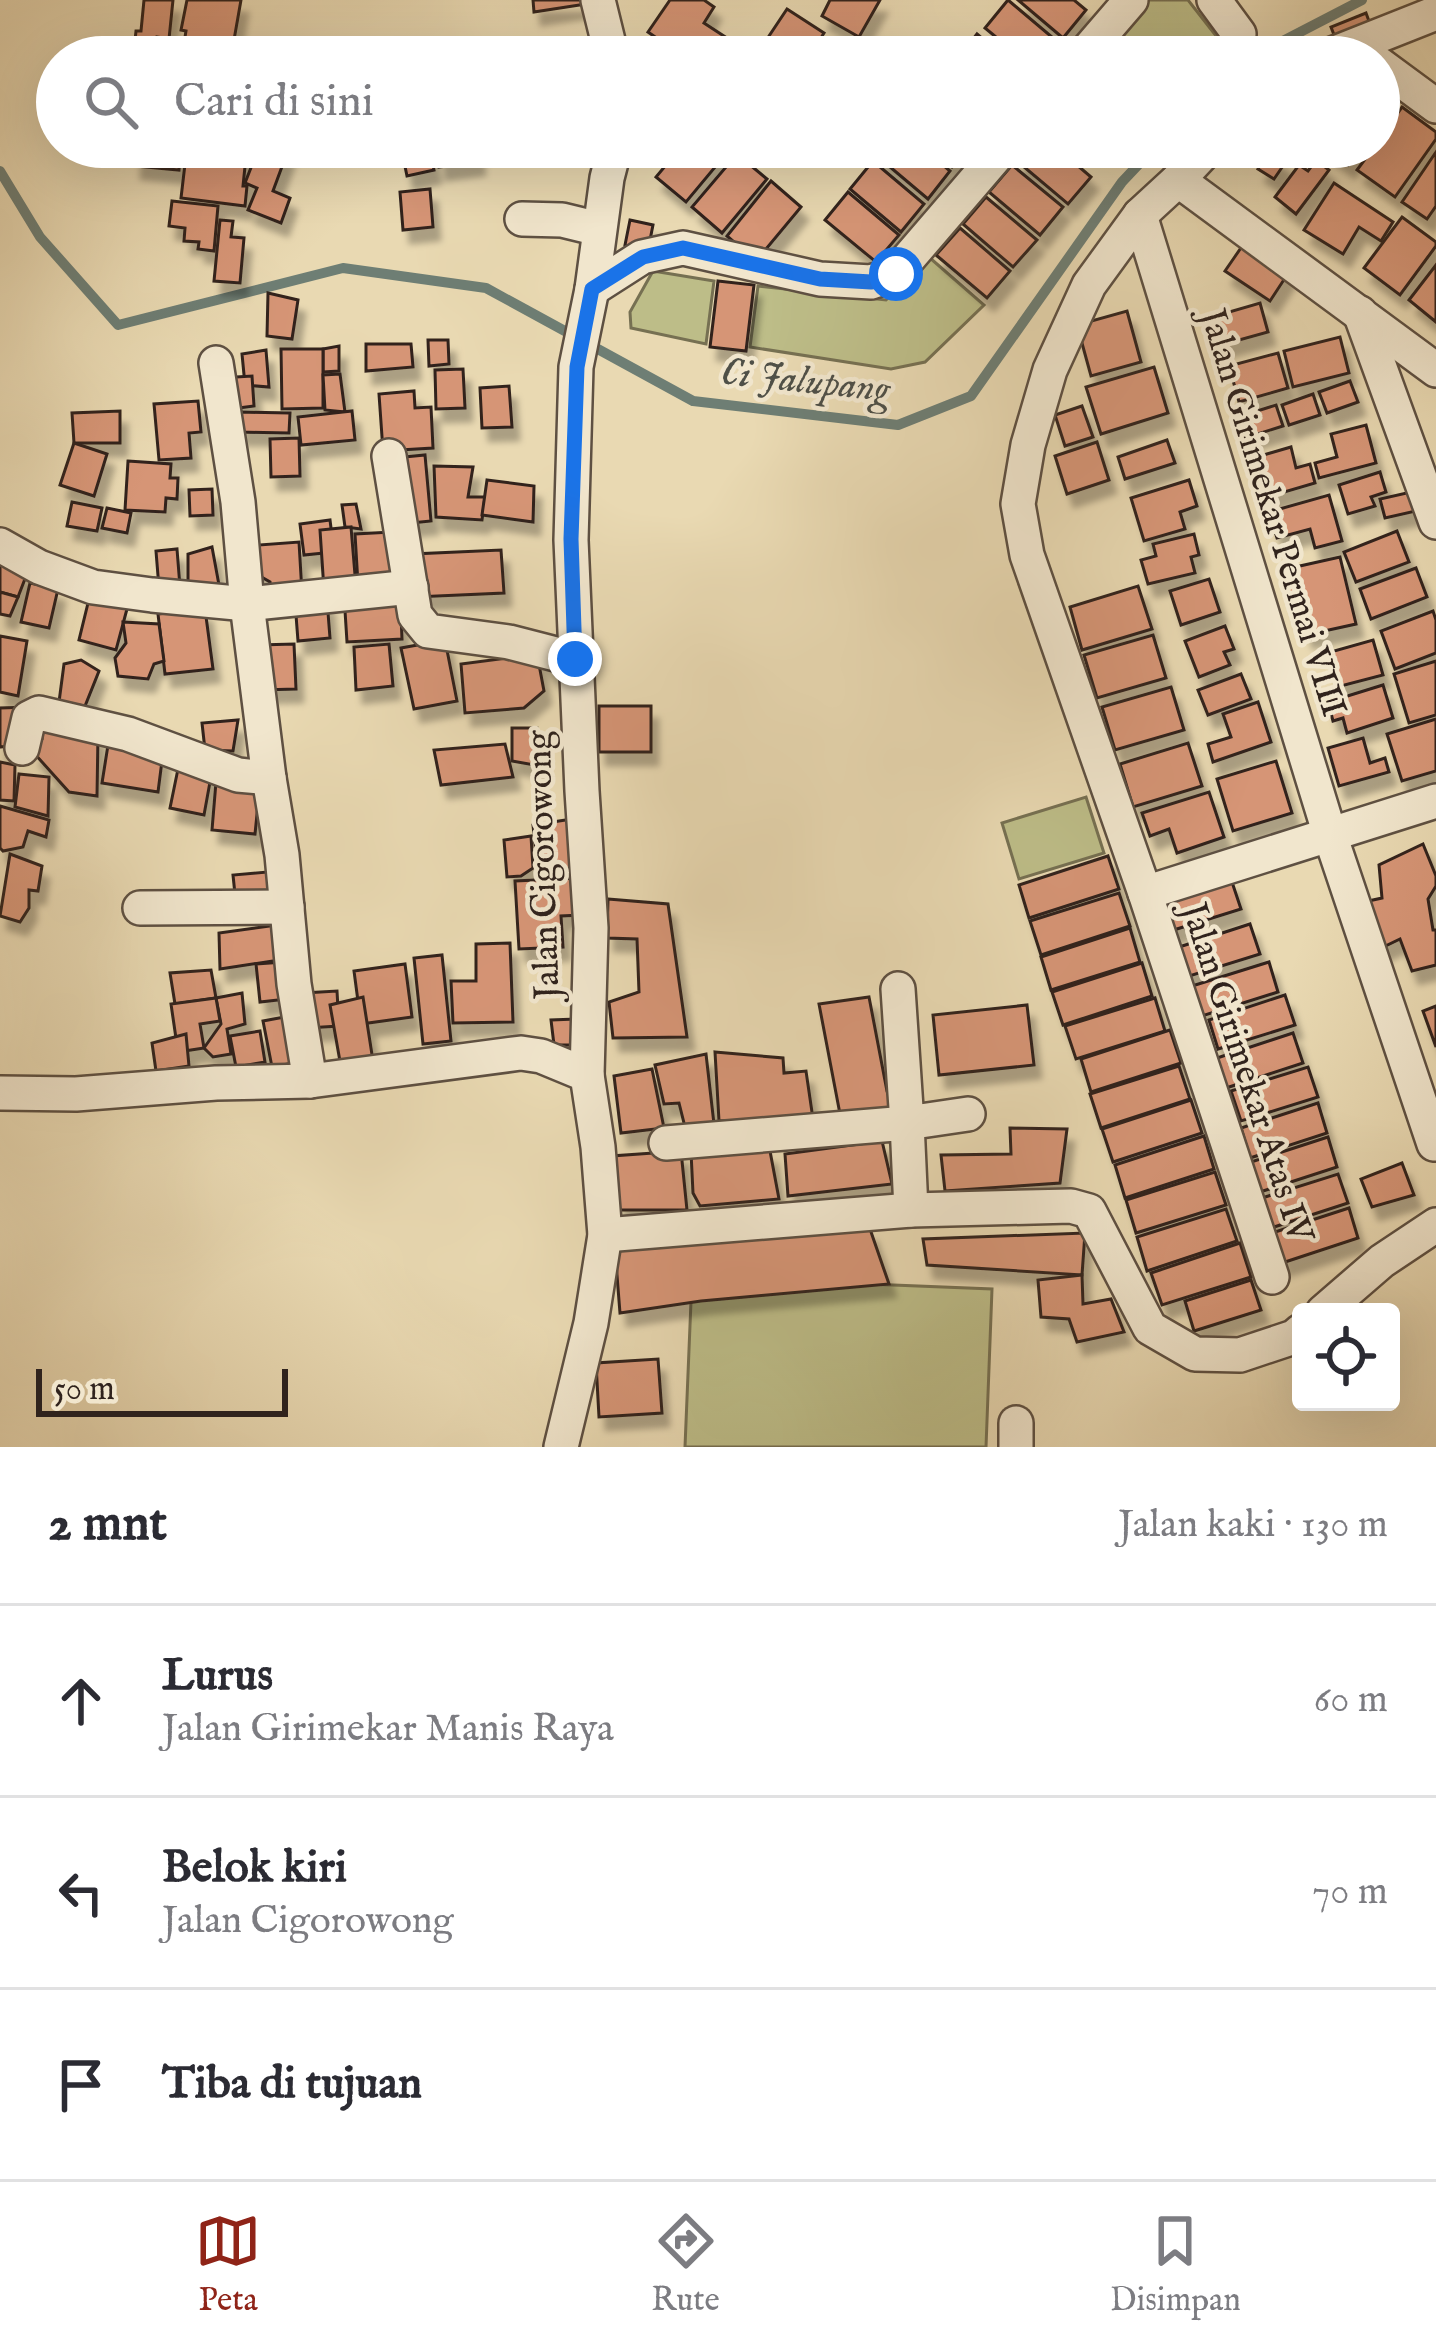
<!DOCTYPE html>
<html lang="id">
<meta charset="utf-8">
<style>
:root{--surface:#fff;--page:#f2f2f3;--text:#2b2b33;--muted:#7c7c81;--line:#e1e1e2;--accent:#8f2418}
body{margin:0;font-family:"IM FELL English",serif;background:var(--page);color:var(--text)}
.controls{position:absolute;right:36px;bottom:36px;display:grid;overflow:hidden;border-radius:12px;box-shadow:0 12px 48px #0002}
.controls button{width:108px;height:108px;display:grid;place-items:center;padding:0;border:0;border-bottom:3px solid var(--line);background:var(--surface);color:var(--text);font:60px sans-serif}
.scale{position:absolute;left:36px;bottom:30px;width:252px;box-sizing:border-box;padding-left:12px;border:6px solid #30231d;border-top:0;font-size:33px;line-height:42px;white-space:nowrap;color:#30231d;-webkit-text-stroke:9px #f1e6cd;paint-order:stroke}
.stop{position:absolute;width:36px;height:36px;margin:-27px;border:9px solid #1a73e8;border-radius:50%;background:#fff}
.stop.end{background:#1a73e8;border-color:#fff;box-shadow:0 3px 12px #0008}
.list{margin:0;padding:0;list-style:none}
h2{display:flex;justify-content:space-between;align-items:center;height:156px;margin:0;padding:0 48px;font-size:51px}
h2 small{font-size:39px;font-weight:400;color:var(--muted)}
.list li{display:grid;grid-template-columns:78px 1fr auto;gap:36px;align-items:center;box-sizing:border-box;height:192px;padding:0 48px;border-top:3px solid var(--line)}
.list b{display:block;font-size:45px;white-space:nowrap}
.list p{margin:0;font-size:39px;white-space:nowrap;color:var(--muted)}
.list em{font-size:39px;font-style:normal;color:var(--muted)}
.icon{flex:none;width:66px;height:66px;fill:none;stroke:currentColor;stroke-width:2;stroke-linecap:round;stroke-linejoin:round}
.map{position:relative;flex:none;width:1436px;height:1447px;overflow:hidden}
.search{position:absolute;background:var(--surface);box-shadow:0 12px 48px #0002;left:36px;right:36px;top:36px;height:132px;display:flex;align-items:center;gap:30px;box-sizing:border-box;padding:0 42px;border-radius:66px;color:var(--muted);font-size:45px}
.sheet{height:732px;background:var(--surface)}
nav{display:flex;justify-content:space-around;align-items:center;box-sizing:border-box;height:168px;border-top:3px solid var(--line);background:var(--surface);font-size:33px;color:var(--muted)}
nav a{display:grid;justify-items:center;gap:6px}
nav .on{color:var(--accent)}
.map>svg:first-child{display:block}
.green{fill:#bdbd88;stroke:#767052;stroke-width:3}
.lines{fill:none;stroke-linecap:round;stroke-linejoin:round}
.stream{stroke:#6e7e74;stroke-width:10}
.building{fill:#d69576;stroke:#30231d;stroke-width:3;filter:url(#shadow)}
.minor-casing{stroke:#5e5042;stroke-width:38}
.minor{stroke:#f1e6cd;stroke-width:33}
.route{stroke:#1a73e8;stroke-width:15}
.labels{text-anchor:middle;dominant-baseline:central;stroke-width:9;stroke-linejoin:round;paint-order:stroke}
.street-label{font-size:36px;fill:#30231d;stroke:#f1e6cd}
.water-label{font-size:39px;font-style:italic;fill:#4f5048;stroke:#f1e6cd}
</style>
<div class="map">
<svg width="1436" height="1447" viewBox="0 0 1436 1447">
<defs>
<filter id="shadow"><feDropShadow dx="7" dy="13" stdDeviation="3" flood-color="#0004"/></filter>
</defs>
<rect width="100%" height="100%" fill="#e9d9b2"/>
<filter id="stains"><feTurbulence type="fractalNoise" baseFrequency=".00167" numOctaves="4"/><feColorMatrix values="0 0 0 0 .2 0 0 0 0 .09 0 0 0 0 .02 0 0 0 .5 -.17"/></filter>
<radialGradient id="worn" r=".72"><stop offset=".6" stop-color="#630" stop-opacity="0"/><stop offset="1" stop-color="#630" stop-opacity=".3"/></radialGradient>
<g class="green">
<polygon points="1148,0 1188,0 1228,51 1222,57 1101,57"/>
<polygon points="930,258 984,305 925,362 891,369 750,347 758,286 886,300"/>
<polygon points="653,271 714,281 706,344 631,328 630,312"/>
<polygon points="1086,797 1104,853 1019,879 1002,823"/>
<polygon points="692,1277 992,1289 986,1447 685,1447"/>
</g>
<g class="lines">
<g class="stream">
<polyline points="1252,57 1362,0"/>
<polyline points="0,171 40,237 118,325 343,268 486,288 693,401 898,425 971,396 1122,182 1155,147"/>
</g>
</g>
<g class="building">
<polygon points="144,0 173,0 169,39 157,37 155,53 134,50 136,31 141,31"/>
<polygon points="187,0 241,0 231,57 182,55 186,31 181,30"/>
<polygon points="533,0 585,0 586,4 534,12"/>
<polygon points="670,0 704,0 714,7 704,23 733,42 724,57 684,57 648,32"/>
<polygon points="830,0 880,0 859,37 822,16"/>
<polygon points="1008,0 1059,43 1048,57 1020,57 985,28"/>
<polygon points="1018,0 1074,0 1086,10 1063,38"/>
<polygon points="787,9 824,33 809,57 788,57 765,42"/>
<polygon points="1366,13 1373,32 1338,45 1331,27"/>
<polygon points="977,34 1004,57 959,57"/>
<polygon points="161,40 181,42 179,57 159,55"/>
<polygon points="1379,89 1394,100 1379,120"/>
<polygon points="1402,107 1436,132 1436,139 1395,197 1357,170 1374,147 1379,147 1379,139"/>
<polygon points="135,147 181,147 179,170 134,166"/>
<polygon points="187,147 247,147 243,186 247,186 245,206 181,198"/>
<polygon points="259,147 272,147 287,153 273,191 290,198 281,223 248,210 257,188 245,183"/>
<polygon points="401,147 429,147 434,170 407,176"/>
<polygon points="437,147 476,147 478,162 439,167"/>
<polygon points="681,147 731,148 686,202 656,177"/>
<polygon points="884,147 922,147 950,171 928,199 877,156"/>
<polygon points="928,147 970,147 952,167"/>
<polygon points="1028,147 1056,147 1091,177 1068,204 1017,161"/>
<polygon points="1323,147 1360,147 1348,165"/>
<polygon points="1269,152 1285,163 1274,179 1258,169"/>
<polygon points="1436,152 1436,206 1427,219 1402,202"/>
<polygon points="737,154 767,179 722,233 692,207"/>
<polygon points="1316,160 1329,170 1296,214 1275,197 1299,165 1308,171"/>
<polygon points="873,161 924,204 901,232 850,189"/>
<polygon points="1012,165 1063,207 1040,235 989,192"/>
<polygon points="771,181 801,207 756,261 727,236"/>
<polygon points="1334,183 1393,222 1381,241 1359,227 1343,254 1304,230"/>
<polygon points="430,189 433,227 403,230 400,192"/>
<polygon points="848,192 899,235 876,262 825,220"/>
<polygon points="986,197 1037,240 1013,267 963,224"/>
<polygon points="172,201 218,206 214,251 198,249 199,242 184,241 185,228 169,226"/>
<polygon points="1402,217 1436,242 1436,246 1400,295 1364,268"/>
<polygon points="220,220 233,221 231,237 244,238 240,283 214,281"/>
<polygon points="630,220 653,225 648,250 625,245"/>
<polygon points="960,228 1010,271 987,298 936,255"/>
<polygon points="1245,242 1289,272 1270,301 1225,271"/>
<polygon points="1436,265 1436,322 1409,300"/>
<polygon points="718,281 754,285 746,351 710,347"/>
<polygon points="268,293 298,300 292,339 267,336"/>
<polygon points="1260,303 1268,332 1214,347 1205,319"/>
<polygon points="1127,311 1141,362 1091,376 1077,325"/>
<polygon points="1340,337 1349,373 1293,387 1284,351"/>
<polygon points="428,340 448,340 449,364 429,366"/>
<polygon points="366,344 411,344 413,367 366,371"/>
<polygon points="339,346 339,371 323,372 323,349"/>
<polygon points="281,349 323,349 323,408 282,409"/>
<polygon points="266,350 269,387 245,385 242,354"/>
<polygon points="1278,353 1288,388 1239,402 1229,366"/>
<polygon points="1154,367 1168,413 1101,434 1086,387"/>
<polygon points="463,369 465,408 436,409 435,370"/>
<polygon points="340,374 345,412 325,410 323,375"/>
<polygon points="252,376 254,406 223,410 220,378"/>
<polygon points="1350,381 1358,402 1327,413 1319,392"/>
<polygon points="509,386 512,427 482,428 480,388"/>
<polygon points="414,391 415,408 431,407 433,448 383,451 379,394"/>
<polygon points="1313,394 1320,415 1289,425 1282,405"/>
<polygon points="198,401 201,432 189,433 191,458 159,460 154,404"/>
<polygon points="1276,405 1283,426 1245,438 1238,417"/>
<polygon points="1082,406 1093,437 1065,446 1055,415"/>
<polygon points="120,411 120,443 74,443 72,413"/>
<polygon points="352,411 355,440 301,445 298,417"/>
<polygon points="239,412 290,413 289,433 238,432"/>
<polygon points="1366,425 1376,463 1319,478 1315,463 1337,457 1331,434"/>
<polygon points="299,438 300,476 271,477 270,439"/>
<polygon points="1167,440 1175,463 1125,479 1118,457"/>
<polygon points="1097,442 1109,480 1067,494 1055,456"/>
<polygon points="74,443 107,454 94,496 60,485"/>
<polygon points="1291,447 1296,468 1310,464 1315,483 1264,498 1253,458"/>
<polygon points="425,455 431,521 401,524 394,458"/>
<polygon points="128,461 171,464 170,478 178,478 177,499 166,498 165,512 125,510"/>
<polygon points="434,466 473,467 468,497 485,497 482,520 436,517"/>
<polygon points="1380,472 1386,492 1371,497 1375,506 1348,514 1339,485"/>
<polygon points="487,480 534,486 533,522 482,515"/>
<polygon points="1189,480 1197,506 1180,512 1185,529 1144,541 1131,498"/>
<polygon points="212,489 213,515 190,516 189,490"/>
<polygon points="1411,492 1416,511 1385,518 1380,499"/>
<polygon points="1329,495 1342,541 1315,548 1310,529 1277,538 1269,512"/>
<polygon points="72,502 102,508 97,531 67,526"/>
<polygon points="356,504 361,529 345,527 342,505"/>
<polygon points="107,508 131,513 127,533 102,528"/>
<polygon points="330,520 334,552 304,555 300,524"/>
<polygon points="351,527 356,587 324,590 320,530"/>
<polygon points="1397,531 1409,562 1356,582 1344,552"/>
<polygon points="392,532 395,582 358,584 355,534"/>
<polygon points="1194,534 1199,555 1191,557 1195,573 1148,584 1141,560 1156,556 1153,544"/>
<polygon points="299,542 302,593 271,594 270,582 258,575 245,546"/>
<polygon points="212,547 219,585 188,590 188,554"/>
<polygon points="177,549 180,587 159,588 156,551"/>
<polygon points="501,550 504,593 415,597 413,554"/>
<polygon points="1340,557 1356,624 1306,635 1301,612 1292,614 1282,570"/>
<polygon points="0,565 28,571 18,597 0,592"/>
<polygon points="1416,568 1427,597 1371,619 1360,589"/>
<polygon points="1209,579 1220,612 1181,625 1170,591"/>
<polygon points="30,583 58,589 49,628 21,622"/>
<polygon points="1138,586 1152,629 1082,650 1070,607"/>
<polygon points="0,592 18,597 10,616 0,614"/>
<polygon points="400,592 402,639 347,642 344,595"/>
<polygon points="89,599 127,609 116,650 79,640"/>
<polygon points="327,600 330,638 298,641 295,602"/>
<polygon points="205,609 213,669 165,674 158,614"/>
<polygon points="1433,611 1436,620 1436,653 1395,669 1381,631"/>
<polygon points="123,622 159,624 164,661 154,664 148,679 118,676 115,658 126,643"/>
<polygon points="1225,626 1234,649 1224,652 1230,665 1199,677 1185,641"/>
<polygon points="1153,635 1166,678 1097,698 1084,655"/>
<polygon points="0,636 27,641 18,696 0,692"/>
<polygon points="445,640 457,701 414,709 401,648"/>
<polygon points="1373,640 1383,675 1337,687 1327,653"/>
<polygon points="294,644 296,689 260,690 259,645"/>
<polygon points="389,644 393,686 356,690 354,647"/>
<polygon points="537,654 544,691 524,708 465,713 461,664"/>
<polygon points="81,660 99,671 85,706 59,702 64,664"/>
<polygon points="1436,661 1436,715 1409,723 1394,674"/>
<polygon points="1241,674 1251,699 1208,715 1198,690"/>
<polygon points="1383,685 1393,718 1347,733 1343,718 1333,721 1328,702"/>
<polygon points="1171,687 1184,730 1115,750 1102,707"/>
<polygon points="1258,702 1271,742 1213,762 1208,744 1231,737 1223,714"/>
<rect x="599" y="706" width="52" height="46"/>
<polygon points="30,707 18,745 0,747 0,708"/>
<polygon points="1436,719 1436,771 1402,781 1387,734"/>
<polygon points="238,720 233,751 205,750 202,723"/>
<polygon points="42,721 98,734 97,796 69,792 33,752 42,739"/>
<polygon points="512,728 537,728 540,766 512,761"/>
<polygon points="1363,738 1370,763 1385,758 1389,772 1339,786 1328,748"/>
<polygon points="1188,743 1202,786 1133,807 1120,764"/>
<polygon points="505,744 513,777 441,785 434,750"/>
<polygon points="108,745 163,753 158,792 102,783"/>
<polygon points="1276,761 1292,813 1233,831 1217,779"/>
<polygon points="0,762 15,765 14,801 0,800"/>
<polygon points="179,764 212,771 204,815 170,808"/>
<polygon points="19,774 49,777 48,816 15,807"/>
<polygon points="216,782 260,785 255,834 212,830"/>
<polygon points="1209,792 1224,837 1177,853 1169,829 1150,836 1142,813"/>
<polygon points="0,806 49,820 46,837 28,831 23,847 3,851 0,848"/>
<polygon points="572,819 575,875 538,875 533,825"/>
<polygon points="531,836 533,868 521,876 507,877 504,840"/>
<polygon points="1423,844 1436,876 1436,886 1428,899 1433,930 1436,930 1436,965 1412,971 1400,939 1375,951 1364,902 1382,898 1379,865"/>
<polygon points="10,854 42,866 38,891 29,890 29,908 20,922 0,916"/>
<polygon points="1108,856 1119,889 1029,918 1019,885"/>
<polygon points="267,872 270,901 236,904 233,875"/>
<polygon points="580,878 582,915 561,916 563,947 519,949 515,881"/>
<polygon points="1231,879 1241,909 1164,933 1155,903"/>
<polygon points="1119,893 1130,926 1041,955 1030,921"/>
<polygon points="608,899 668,904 687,1037 613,1038 609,1002 639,992 637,939 607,938"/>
<polygon points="284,924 286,959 220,969 219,933"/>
<polygon points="1250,924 1260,954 1183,978 1173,949"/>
<polygon points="1130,928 1140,962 1051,990 1041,957"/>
<polygon points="510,943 513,1022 453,1023 451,981 476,981 476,944"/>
<polygon points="442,955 451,1041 423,1044 414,958"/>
<polygon points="284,962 287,999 260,1002 256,964"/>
<polygon points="1269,962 1278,992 1202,1016 1192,986"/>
<polygon points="1142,963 1152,996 1063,1025 1052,992"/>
<polygon points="405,964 412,1017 361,1024 354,971"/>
<polygon points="211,970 216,998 175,1004 170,973"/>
<polygon points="337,991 339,1026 307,1028 304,993"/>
<polygon points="242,993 245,1024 227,1029 231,1054 213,1057 204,1048 221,1024 216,998"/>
<polygon points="1285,995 1295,1025 1218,1049 1209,1020"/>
<polygon points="363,997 373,1061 341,1067 330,1005"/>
<polygon points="869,997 887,1091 894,1112 840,1114 819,1004"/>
<polygon points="216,998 220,1021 200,1024 204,1048 178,1052 171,1004"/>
<polygon points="1155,998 1165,1031 1076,1059 1065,1026"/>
<polygon points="1027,1005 1034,1065 939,1075 933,1015"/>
<polygon points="1436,1006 1436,1047 1423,1011"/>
<polygon points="295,1015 304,1061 272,1067 263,1021"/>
<polygon points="576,1019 581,1045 554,1045 551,1020"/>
<polygon points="1170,1030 1181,1063 1091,1092 1081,1059"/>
<polygon points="260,1031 265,1062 236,1067 230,1036"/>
<polygon points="1293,1033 1303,1063 1226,1088 1217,1058"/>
<polygon points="186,1034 189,1066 156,1071 152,1043"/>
<polygon points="715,1052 783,1058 784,1073 806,1071 813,1119 719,1121"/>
<polygon points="706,1054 714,1124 687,1135 679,1103 664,1104 655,1065"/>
<polygon points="1179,1066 1190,1099 1101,1128 1090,1094"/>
<polygon points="1308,1067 1318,1097 1241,1121 1231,1091"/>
<polygon points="652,1069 664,1128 621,1133 614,1076"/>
<polygon points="1191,1100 1202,1133 1113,1162 1102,1129"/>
<polygon points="1318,1103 1327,1133 1250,1158 1241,1128"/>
<polygon points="1010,1128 1067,1129 1060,1183 945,1191 941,1155 1011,1154"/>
<polygon points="1204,1136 1214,1169 1125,1198 1115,1165"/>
<polygon points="1328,1137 1337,1167 1260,1192 1251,1162"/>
<polygon points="882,1141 892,1184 788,1196 785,1154"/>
<polygon points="681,1151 687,1210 619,1210 612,1156"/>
<polygon points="770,1151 779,1199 700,1206 693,1193 691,1152"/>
<polygon points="1402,1163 1414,1195 1372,1207 1361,1179"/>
<polygon points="1215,1172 1226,1205 1136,1233 1126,1200"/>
<polygon points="1338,1174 1348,1203 1271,1228 1262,1198"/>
<polygon points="1349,1208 1358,1238 1282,1263 1272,1233"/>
<polygon points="1226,1209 1237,1241 1147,1271 1137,1237"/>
<polygon points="870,1229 889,1284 701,1301 620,1313 615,1250"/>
<polygon points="1085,1233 1082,1275 927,1265 923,1239"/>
<polygon points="1240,1243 1251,1277 1162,1305 1151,1273"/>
<polygon points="1082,1275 1083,1304 1111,1299 1124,1332 1077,1342 1069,1319 1041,1317 1038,1280"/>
<polygon points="1251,1280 1261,1310 1194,1331 1185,1301"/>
<polygon points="658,1359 662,1413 599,1417 596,1363"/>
</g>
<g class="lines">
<defs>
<g id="minor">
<polyline points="598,0 612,57"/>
<polyline points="1214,0 1239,34"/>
<polyline points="1082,57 1131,0"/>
<polyline points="1325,57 1436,13"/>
<polyline points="1379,64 1436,106"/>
<polyline points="1209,147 1178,180 1140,215 1089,285 1050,370 1028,445 1018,504 1027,555 1145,893 1272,1277"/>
<polyline points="1178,180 1436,370"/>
<polyline points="1140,215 1330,835 1434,1144"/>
<polyline points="522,219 562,220 599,229"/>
<polyline points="592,289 642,257 683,248 820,279 871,282 895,274 1004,147"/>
<polyline points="1360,313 1436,522"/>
<polyline points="216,363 238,502 247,604 269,778 282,855 294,984 310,1081"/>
<polyline points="389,456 415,615 428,631 509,642 575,659"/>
<polyline points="0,545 39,567 93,587 152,595 247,604 411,587"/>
<polyline points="22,748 29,718 39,713 128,734 238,775 269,778"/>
<polyline points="1145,893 1436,801"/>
<polyline points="140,908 287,907"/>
<polyline points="898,989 907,1123 968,1114"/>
<polyline points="587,1075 591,928 582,791 571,540 576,367 592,289 607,178 615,147"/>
<polyline points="0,1093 76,1094 216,1083 310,1081 521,1053 541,1056 587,1075 598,1147 605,1235 591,1323 561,1447"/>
<polyline points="666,1143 907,1123 911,1210"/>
<polyline points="605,1235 911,1210 1071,1206 1089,1211 1150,1328 1195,1354 1240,1355 1294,1337 1301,1331"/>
<polyline points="1323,1312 1382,1261 1436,1225"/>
<polyline points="1016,1423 1016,1447"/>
</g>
</defs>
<use href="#minor" class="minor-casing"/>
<use href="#minor" class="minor"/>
</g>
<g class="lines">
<polyline class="route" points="575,659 571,539 577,367 592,289 643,257 683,248 820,279 871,282 896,274"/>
</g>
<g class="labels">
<g class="street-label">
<text transform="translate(1272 513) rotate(73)">Jalan Girimekar Permai VIII</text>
<text transform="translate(544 865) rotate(-92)">Jalan Cigorowong</text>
<text transform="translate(1246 1073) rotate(72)">Jalan Girimekar Atas IV</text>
</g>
<g class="water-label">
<text transform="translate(805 382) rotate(6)">Ci Jalupang</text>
</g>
</g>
<rect width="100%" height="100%" filter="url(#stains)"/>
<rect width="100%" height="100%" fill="url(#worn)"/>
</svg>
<div class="controls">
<button><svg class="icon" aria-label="locate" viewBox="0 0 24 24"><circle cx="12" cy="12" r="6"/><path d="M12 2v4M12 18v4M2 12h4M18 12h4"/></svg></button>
</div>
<div class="scale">50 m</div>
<div class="stop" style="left:896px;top:274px"></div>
<div class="stop end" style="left:575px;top:659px"></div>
<div class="search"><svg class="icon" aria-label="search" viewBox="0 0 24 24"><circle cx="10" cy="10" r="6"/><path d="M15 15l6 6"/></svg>Cari di sini</div>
</div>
<section class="sheet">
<h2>2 mnt<small>Jalan kaki · 130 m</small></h2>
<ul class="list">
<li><svg class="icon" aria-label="ahead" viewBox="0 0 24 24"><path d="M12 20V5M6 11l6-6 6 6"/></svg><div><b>Lurus</b><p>Jalan Girimekar Manis Raya</p></div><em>60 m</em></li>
<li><svg class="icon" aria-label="left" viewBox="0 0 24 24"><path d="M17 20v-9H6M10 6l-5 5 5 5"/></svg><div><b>Belok kiri</b><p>Jalan Cigorowong</p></div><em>70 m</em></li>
<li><svg class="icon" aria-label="arrive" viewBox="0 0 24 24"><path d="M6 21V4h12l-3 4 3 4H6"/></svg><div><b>Tiba di tujuan</b></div></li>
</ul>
</section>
<nav>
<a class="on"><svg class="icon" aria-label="map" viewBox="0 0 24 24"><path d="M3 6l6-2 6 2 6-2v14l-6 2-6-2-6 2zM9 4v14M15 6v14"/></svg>Peta</a>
<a><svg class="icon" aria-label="directions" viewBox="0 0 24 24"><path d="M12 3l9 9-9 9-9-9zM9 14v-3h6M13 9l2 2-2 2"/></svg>Rute</a>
<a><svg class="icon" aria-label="saved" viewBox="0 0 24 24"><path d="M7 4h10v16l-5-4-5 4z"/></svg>Disimpan</a>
</nav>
